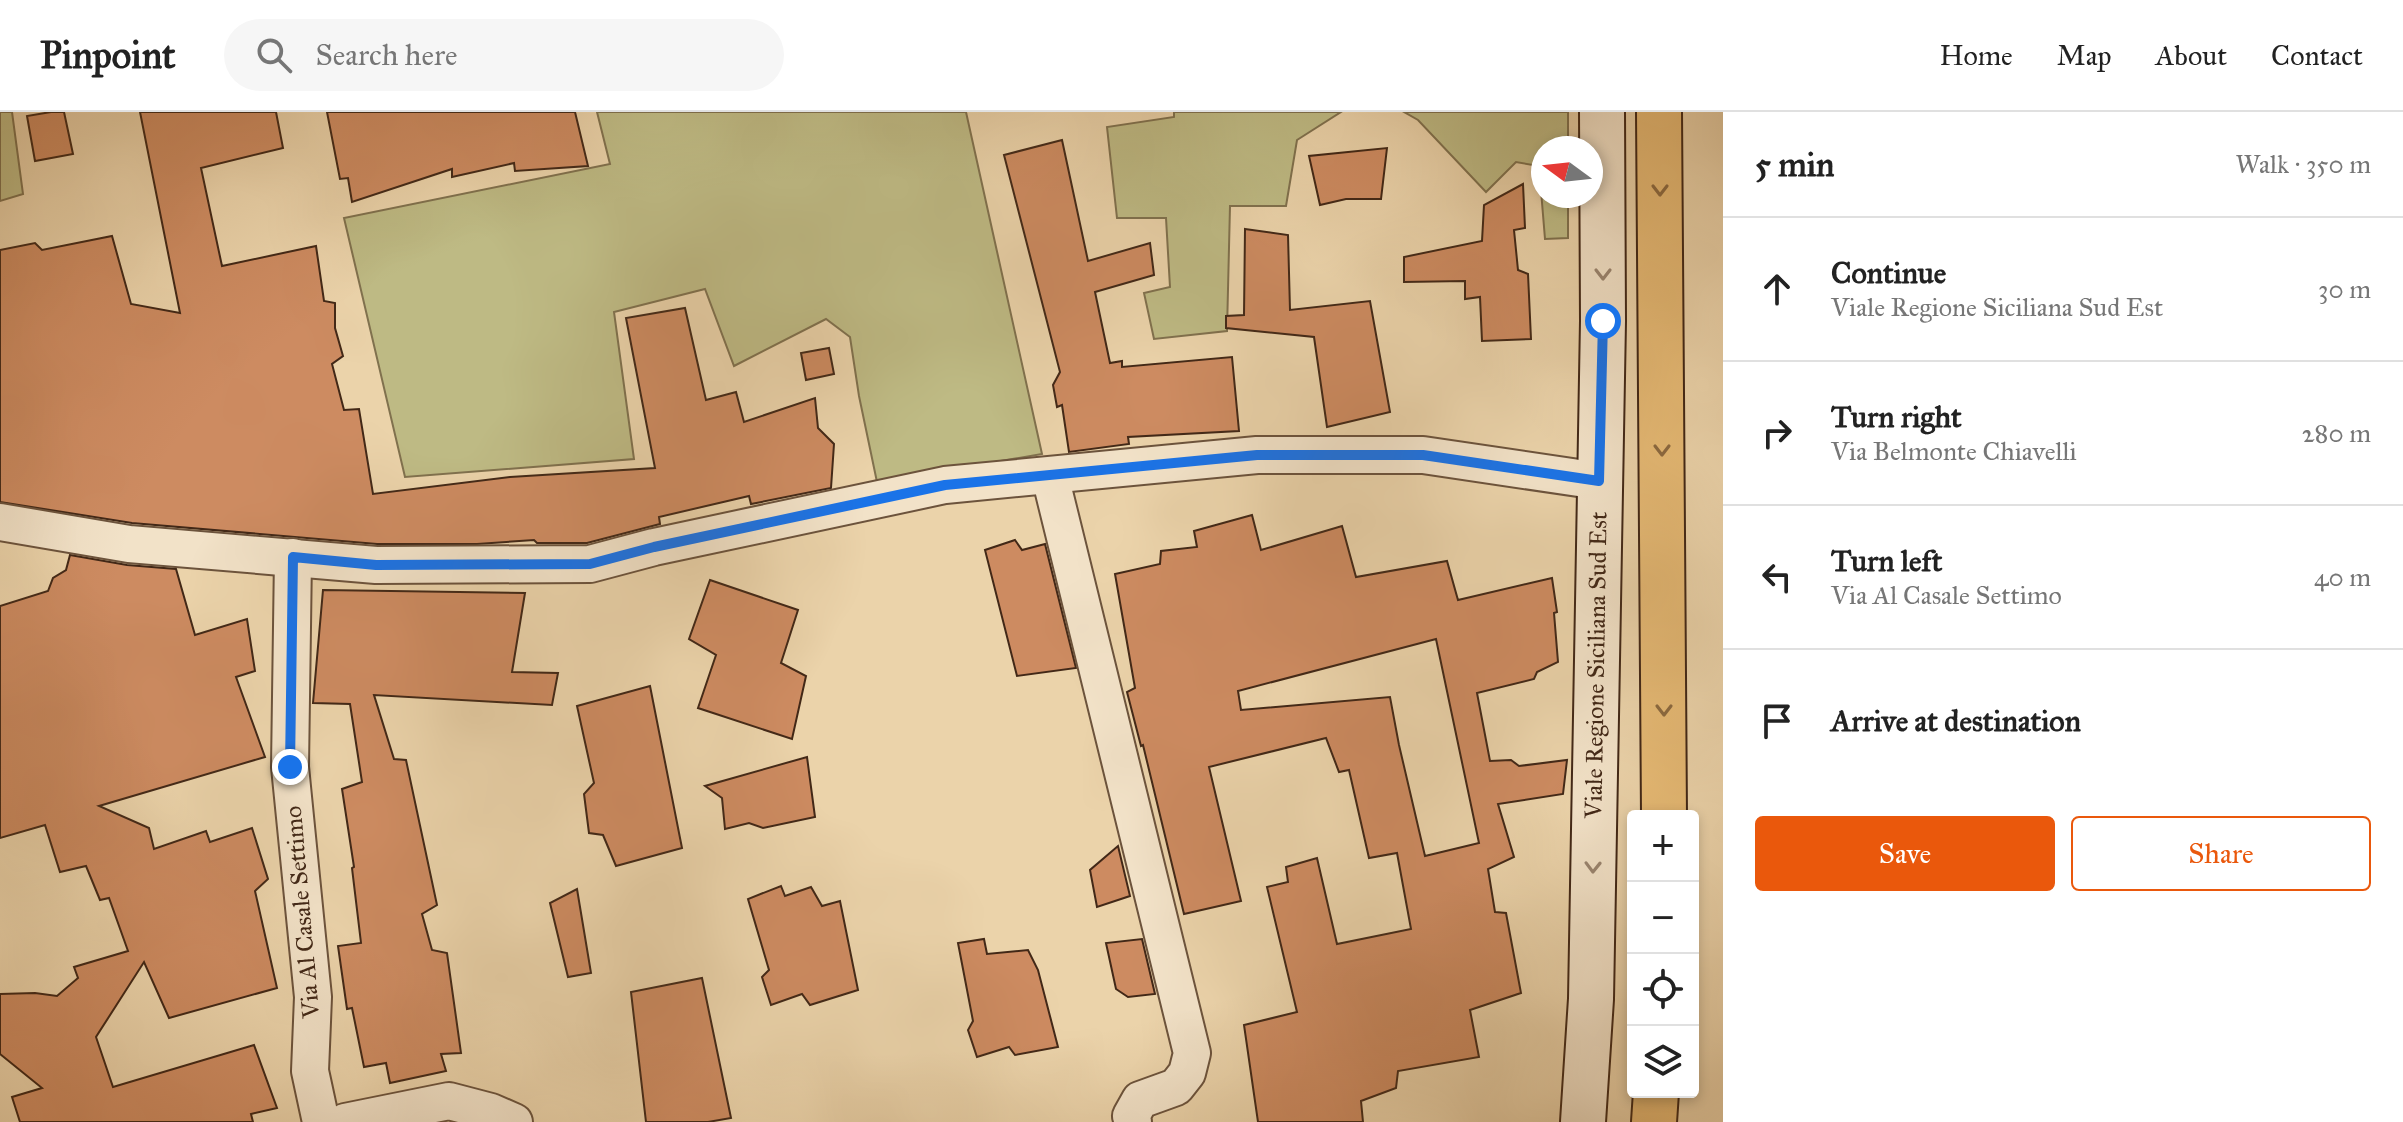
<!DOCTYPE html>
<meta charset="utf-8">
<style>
:root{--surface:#fff;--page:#f6f6f6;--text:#222;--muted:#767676;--line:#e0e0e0;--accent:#ea580c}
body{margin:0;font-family:"IM FELL Great Primer",serif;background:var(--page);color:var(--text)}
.controls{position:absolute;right:24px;bottom:24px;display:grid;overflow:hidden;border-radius:8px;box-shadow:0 4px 12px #0003}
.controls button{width:72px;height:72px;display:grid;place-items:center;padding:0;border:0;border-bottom:2px solid var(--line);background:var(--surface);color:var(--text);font:40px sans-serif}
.compass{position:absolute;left:1531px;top:24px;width:72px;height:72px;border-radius:50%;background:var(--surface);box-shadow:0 4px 12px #0003;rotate:285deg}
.stop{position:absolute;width:24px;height:24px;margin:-18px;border:6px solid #1a73e8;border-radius:50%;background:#fff}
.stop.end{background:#1a73e8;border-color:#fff;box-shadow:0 2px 8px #0008}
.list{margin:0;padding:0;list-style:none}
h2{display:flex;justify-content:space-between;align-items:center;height:104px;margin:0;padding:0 32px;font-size:34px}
h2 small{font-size:26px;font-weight:400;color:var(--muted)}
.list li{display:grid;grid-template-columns:52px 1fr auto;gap:24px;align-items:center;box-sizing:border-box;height:144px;padding:0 32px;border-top:2px solid var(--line)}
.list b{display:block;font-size:30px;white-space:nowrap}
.list p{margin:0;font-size:26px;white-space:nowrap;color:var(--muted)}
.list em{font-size:26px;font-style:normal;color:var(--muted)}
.actions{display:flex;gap:16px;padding:24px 32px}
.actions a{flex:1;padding:18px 0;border:2px solid var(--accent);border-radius:8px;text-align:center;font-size:28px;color:var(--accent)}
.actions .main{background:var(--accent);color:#fff}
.icon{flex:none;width:44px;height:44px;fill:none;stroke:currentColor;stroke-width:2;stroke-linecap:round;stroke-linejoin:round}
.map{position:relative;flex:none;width:1723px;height:1010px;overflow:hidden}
header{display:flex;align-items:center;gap:48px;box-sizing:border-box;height:112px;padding:0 40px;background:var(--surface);border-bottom:2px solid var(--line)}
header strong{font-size:38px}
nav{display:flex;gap:44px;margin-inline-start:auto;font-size:28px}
.search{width:560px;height:72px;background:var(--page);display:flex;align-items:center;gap:20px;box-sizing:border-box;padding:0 28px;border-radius:44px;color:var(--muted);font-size:30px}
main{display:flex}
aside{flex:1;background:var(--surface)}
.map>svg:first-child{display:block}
.green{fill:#beba84;stroke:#80714e;stroke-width:2}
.building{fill:#cd8b61;stroke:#422817;stroke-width:2;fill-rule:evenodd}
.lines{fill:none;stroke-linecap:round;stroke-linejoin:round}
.street-casing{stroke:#6c533c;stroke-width:40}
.secondary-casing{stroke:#422817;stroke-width:48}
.primary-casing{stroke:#422817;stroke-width:48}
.street{stroke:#f2e2c8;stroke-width:36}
.secondary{stroke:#f2e2c8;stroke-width:44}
.primary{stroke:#e6ba75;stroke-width:44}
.oneway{stroke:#8c6a41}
.oneway2{stroke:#9a8570}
.route{stroke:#1a73e8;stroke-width:10}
.labels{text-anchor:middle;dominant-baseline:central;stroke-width:7;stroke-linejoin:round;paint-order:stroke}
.street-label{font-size:24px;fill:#422817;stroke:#f2e2c8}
</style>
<header>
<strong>Pinpoint</strong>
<div class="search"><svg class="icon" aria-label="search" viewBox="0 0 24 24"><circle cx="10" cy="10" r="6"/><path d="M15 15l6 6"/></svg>Search here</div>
<nav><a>Home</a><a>Map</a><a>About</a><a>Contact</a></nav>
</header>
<main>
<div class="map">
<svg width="1723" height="1010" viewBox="0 0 1723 1010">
<rect width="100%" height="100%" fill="#ebd3aa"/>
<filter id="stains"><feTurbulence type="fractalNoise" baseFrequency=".0025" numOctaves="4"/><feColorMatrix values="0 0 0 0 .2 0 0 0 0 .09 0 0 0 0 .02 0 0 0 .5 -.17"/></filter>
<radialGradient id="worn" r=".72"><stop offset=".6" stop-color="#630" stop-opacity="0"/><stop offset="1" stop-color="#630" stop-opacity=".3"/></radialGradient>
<g class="green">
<polygon points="0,0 12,0 23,82 0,89"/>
<polygon points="597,0 966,0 1042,342 877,370 859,284 850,225 826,207 734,254 705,177 614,200 634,347 405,365 344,106 610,52"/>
<polygon points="1174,0 1341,0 1297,28 1286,94 1230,94 1227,219 1154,227 1144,181 1170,175 1166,106 1117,106 1107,15 1174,5"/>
<polygon points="1404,0 1568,0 1568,36 1543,36 1543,84 1568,84 1568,126 1545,127 1539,54 1516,50 1486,80 1418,8"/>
</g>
<g class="building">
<polygon points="51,0 64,0 73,42 35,49 27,4"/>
<polygon points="140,0 276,0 283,36 201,56 222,154 316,134 324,189 335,191 335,216 343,244 332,252 344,298 359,297 373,382 510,365 655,356 626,206 685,196 706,288 736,280 744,310 815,286 818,316 834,332 831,376 751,392 749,384 659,405 660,412 587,431 537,431 534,428 477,432 377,432 132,411 0,390 0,138 35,131 42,138 112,124 131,192 180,201"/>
<polygon points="327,0 575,0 588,54 515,59 514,51 452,65 452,57 352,90 348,66 340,67"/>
<polygon points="1062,28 1088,149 1150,131 1154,163 1095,180 1110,251 1122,249 1122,255 1232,245 1239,319 1128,325 1129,332 1069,340 1062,293 1057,295 1053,273 1060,260 1004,43"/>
<polygon points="1387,36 1381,87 1346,87 1320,93 1309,44"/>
<polygon points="1523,72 1525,116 1514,118 1518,158 1528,162 1531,227 1482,229 1480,185 1465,187 1465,169 1404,170 1404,145 1482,129 1484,93"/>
<polygon points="1245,117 1288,123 1290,198 1370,189 1390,300 1327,315 1314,225 1226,216 1226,204 1244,203"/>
<polygon points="829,236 834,262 806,268 801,241"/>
<path d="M1252,403L1261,438L1342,414L1356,465L1447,449L1458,488L1552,466L1557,500L1554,501L1558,550L1537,560L1534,567L1477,581L1490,649L1511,648L1519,654L1567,648L1563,682L1498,692L1514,745L1488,757L1495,800L1506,801L1521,881L1470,898L1479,945L1398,959L1396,976L1361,989L1363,1010H1258L1244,913L1297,900L1267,775L1288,770L1286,755L1317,746L1337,832L1411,817L1397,741L1369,746L1349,658L1339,660L1326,626L1209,655L1241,789L1184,802L1143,633L1141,634L1127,580L1135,576L1115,462L1160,452L1161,439L1197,435L1194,419ZM1436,527L1479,731L1425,744L1399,633L1390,585L1241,598L1238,579Z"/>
<polygon points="1015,428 1022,438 1045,432 1076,556 1017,564 985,438"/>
<polygon points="70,443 127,453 176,457 195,523 247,507 255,559 236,565 265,645 99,694 149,716 154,737 206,719 210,730 252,716 268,767 255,779 277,876 169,906 144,850 96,925 113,975 254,933 277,996 251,1002 253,1010 20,1010 12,985 42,976 0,942 0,882 35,881 57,884 78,866 74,855 128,839 109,786 100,788 86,754 60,760 45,713 0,726 0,494 48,479 53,466 66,458"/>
<polygon points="710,468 798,498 781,551 806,564 792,627 698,596 716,543 689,527"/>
<polygon points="323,478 525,481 512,560 558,561 552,593 374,583 394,647 406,648 437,793 422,802 432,838 447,841 461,941 441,942 446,959 390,971 386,951 364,955 352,896 347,897 338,834 361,831 352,756 354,755 342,677 362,670 350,592 313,591"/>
<polygon points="650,574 682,736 616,754 603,723 589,721 584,682 594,671 577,594"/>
<polygon points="807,645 815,705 763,716 749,711 725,717 722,686 705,674"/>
<polygon points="1118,734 1130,784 1097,795 1090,758"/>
<polygon points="781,774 785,784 811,775 822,794 840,789 858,878 810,893 802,882 771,893 762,865 769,858 748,787"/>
<polygon points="577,777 591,861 568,865 550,791"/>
<polygon points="984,827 987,842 1028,838 1038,858 1058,935 1015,943 1009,935 977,945 968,918 973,909 958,831"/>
<polygon points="1142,827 1155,882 1128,885 1116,877 1106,831"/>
<polygon points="702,866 731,1006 708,1010 646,1010 631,880"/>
</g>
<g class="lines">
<defs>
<g id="street">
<polyline points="1050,364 1192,941 1187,961 1176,975 1140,988 1131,1004 1133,1010"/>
<polyline points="0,410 129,432 376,453 590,452 654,435 945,373 1257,343 1423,343 1599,369"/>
<polyline points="293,445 290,655 313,885 310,959 321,1010"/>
<polyline points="345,1010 449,989 491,1000 514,1010"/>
</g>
<polyline id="secondary" points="1583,1010 1591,887 1603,209 1602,0"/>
<g id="primary">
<polyline points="1659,0 1664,704"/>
<polyline points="1654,1010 1656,980"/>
</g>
</defs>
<use href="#street" class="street-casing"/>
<use href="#secondary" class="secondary-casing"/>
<use href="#primary" class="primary-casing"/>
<use href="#street" class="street"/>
<use href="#secondary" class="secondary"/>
<use href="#primary" class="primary"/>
</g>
<defs><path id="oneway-chevron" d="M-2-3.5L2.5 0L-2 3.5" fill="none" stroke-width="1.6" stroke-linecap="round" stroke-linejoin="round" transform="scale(2)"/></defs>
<g class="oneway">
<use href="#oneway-chevron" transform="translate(1660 78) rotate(90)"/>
<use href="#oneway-chevron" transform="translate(1662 338) rotate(90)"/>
<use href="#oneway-chevron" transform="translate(1664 598) rotate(90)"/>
</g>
<g class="oneway2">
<use href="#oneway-chevron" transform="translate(1603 162) rotate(90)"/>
<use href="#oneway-chevron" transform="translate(1593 755) rotate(91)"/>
</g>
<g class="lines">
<polyline class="route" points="290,655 293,445 376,453 590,452 654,435 945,373 1257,343 1423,343 1599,369 1603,209"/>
</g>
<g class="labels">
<g class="street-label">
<text transform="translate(1596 553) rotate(-89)">Viale Regione Siciliana Sud Est</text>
<text transform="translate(302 800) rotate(-95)">Via Al Casale Settimo</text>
</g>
</g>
<rect width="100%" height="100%" filter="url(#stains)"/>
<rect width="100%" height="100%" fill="url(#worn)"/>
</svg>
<div class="controls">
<button>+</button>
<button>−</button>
<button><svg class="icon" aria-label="locate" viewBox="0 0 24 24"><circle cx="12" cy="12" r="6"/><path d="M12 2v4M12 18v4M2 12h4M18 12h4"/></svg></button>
<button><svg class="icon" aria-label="layers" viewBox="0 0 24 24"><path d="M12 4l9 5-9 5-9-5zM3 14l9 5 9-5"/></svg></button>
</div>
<svg class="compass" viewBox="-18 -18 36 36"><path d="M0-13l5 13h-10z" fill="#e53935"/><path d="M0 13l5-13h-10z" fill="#767676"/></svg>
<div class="stop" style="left:1603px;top:209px"></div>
<div class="stop end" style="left:290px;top:655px"></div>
</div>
<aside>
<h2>5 min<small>Walk · 350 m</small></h2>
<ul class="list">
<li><svg class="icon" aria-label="ahead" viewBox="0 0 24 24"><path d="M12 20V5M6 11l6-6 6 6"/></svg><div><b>Continue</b><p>Viale Regione Siciliana Sud Est</p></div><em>30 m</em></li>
<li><svg class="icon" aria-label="right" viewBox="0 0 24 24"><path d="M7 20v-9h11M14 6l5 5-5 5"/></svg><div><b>Turn right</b><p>Via Belmonte Chiavelli</p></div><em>280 m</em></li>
<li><svg class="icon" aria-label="left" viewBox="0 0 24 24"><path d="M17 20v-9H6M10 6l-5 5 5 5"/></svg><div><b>Turn left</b><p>Via Al Casale Settimo</p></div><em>40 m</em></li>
<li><svg class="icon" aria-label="arrive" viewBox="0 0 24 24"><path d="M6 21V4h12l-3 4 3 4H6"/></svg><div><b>Arrive at destination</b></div></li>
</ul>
<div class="actions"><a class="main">Save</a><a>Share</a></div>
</aside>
</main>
